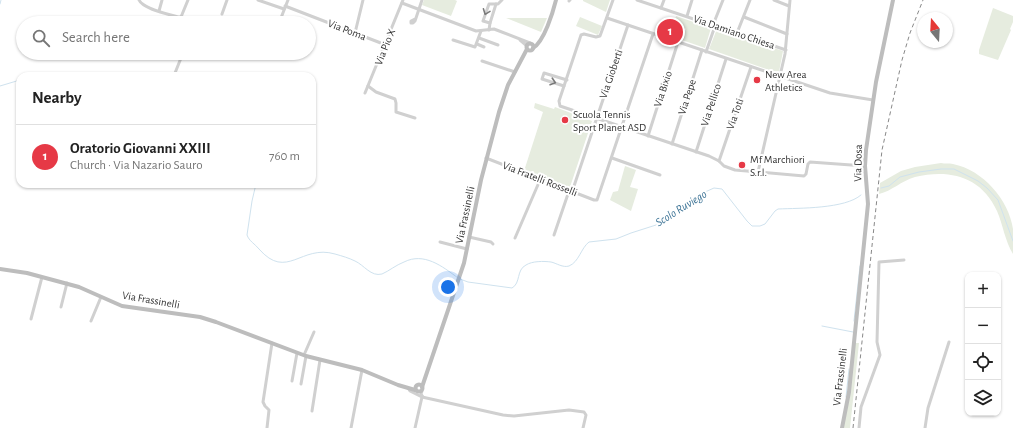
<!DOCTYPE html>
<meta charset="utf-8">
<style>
:root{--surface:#fff;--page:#f2f2f2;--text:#222;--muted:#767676;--line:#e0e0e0;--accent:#e63946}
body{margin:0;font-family:"Alegreya Sans",sans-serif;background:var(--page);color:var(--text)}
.controls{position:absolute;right:12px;bottom:12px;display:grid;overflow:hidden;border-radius:8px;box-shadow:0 1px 3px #0004}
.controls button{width:36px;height:36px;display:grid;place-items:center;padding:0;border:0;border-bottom:1px solid var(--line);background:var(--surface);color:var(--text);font:20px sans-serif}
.compass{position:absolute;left:917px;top:12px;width:36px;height:36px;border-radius:50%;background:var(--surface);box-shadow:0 1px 3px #0004;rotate:342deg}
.you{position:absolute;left:448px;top:287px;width:14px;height:14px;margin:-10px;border:3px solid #fff;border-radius:50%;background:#1a73e8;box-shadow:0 0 0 6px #1a73e833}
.badge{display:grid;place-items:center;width:26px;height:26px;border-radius:50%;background:var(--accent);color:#fff;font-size:13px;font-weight:700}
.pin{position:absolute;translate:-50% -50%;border:2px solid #fff;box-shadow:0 1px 4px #0006}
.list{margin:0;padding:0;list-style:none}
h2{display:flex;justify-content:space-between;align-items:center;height:52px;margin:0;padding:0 16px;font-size:17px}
h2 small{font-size:13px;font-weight:400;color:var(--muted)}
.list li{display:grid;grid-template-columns:26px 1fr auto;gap:12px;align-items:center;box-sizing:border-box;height:64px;padding:0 16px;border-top:1px solid var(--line)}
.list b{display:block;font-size:15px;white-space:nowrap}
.list p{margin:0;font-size:13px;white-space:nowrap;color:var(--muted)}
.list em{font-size:13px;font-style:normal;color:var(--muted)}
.icon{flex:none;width:22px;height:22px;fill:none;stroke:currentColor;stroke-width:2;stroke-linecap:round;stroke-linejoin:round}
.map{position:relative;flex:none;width:1013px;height:428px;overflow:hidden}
.search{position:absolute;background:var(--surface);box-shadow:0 1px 3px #0004;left:16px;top:16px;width:300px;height:44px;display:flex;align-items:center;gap:10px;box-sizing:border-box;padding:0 14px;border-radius:22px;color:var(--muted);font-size:15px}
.panel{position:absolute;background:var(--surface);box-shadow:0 1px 3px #0004;left:16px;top:72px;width:300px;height:116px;border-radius:12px}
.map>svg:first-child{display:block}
.green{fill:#e6ecdf}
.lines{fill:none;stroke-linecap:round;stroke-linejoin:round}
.stream{stroke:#cfe2ee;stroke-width:1}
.street{stroke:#d0d0d0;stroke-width:3}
.secondary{stroke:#bdbdbd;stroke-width:4}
.rail{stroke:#888;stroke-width:1;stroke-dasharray:4 3;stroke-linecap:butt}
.oneway{stroke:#7a7a7a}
.poi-dot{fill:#e63946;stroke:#fff;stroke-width:1.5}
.labels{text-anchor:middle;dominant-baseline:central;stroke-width:4;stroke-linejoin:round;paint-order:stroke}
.street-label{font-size:11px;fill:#333;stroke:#fff}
.poi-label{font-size:11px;fill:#333;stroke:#fff;text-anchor:start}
.water-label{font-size:12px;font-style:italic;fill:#3f7597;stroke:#fff}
</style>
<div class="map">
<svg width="1013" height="428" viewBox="0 0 1013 428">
<rect width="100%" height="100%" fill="#fff"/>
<g class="green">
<polygon points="424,0 455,0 457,1 451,16 422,5"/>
<polygon points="583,0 610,0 606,12 583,1"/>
<polygon points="993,8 1013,16 1013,22 1010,29 1011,30 998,60 979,54 979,50"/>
<polygon points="676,16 711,28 705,48 682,40 686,28 685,29 674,25"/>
<polygon points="580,17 602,26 598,35 576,26"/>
<polygon points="506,18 547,18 541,32"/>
<polygon points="717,29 783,51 779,72 778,73 709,49"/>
<polygon points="535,103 554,109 555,107 592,121 570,187 558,184 524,171 543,112 534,108"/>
<path d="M941,163C945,164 949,163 953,164C983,170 1009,200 1013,229C1013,237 1013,246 1013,254C1005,241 1003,225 997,211C981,176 949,169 915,177C901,181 892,191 879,194L880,183L901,171L915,167Z"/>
<polygon points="625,166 636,170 630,187 638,189 631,211 610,200 613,192 618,191"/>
<polygon points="855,343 859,343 850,428 843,428 847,410"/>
</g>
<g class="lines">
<g class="stream">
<polyline points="0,4 1,0"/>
<polyline points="73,76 80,76"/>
<polyline points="0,86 20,80"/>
<path d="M256,184L252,201L247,235C249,241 255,244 259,249C287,281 301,244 335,254C342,256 349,258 355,261C364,265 371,277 382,274C389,271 396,265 404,262C424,252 442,266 458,278"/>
<polyline points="881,188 889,186 900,177 919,172 941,169 954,169 978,181 987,188 998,200 1013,241"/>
<path d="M460,279L468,282L512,288C521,283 516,270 526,265C532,261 544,261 551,262C556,263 563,268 569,266C579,262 581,248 589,242L616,239L631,233L656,225L686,203L705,192L714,188L722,189L747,221L752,226H760L765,224L775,211L778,209C800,208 845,209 861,195"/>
<polyline points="854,321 860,266"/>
<polyline points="822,326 853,332"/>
<polyline points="846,397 849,369"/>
</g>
<g class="street">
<path d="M139,0C143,9 168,14 178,17H181L194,23"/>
<polyline points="258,0 284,9"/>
<polyline points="613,0 600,36 596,37 584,34 581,35 559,101 560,106 709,156 719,161 724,166 735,170 804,176 806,174 808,164 810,162 865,166"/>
<polyline points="637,0 786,50"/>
<polyline points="774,0 789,6"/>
<polyline points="569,1 570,0"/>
<polyline points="402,3 476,31 494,29 530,43"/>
<polyline points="285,6 386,45"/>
<polyline points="661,8 664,0"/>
<polyline points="159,11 162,0"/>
<polyline points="222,14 227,0"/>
<polyline points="687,16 692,0"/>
<polyline points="181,17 188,0"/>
<polyline points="744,17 787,34"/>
<polyline points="607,18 830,93 873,100"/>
<polyline points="415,19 411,21 411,23 413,23 415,21 422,0"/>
<polyline points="279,23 288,0"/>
<polyline points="490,23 496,4"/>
<polyline points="713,25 723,0"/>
<polyline points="489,30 490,23 483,21 489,4 498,4 502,0"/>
<polyline points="355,33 363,0"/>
<polyline points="737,33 750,0"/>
<polyline points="479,38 498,45"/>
<polyline points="453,40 475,47 481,31"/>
<polyline points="520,40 527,46"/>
<polyline points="477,44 484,47"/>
<polyline points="706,52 715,26"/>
<polyline points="265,58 267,53"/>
<polyline points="482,61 515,72"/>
<polyline points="179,76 175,73 183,53"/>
<polyline points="368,86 376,92 395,99 396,103 396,112 415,118"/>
<polyline points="564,86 542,79 544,73 567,80"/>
<polyline points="365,93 403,0"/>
<polyline points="648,136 678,42"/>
<polyline points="672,144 702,50"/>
<polyline points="696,152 726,59"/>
<polyline points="486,158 594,200 597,200 653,34"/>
<polyline points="612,158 660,175"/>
<polyline points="719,161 751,67"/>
<polyline points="758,172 785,54 790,0"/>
<polyline points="572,192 628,25"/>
<polyline points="554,235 569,191"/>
<polyline points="469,237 491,242 493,244"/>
<polyline points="515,238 540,180"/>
<polyline points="440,242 467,249"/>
<polyline points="61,307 67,283"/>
<polyline points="31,319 42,277"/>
<polyline points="91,321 101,297"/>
<polyline points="304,355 314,332"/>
<polyline points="292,381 297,353"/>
<polyline points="301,384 306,356"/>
<polyline points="408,388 410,391 422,397 503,415 514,416 569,410 584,412 586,415 583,428"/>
<polyline points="422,391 421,394 423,397"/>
<polyline points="312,411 320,360"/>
<polyline points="267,428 269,410 265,406 263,402 272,343"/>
<polyline points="351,428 362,370"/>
<polyline points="415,428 422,397"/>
<polyline points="859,428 861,407 880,355 877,342 879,262 904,260"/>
<polyline points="925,428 928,408 949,342"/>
</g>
<g class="secondary">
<circle cx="530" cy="47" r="3.5"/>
<path d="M533,48C544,42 553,12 556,0"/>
<polyline points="0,269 27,273 79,287 122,306 200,317 216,322 306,356 362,370 398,385 415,390"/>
<circle cx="419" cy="388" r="3.5"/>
<polyline points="422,387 464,263 481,180 499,112 508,85 527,49"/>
<polyline points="842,428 849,392 868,204 865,166 866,150 876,82 893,0"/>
</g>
<polyline class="rail" points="853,428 882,150 902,60 910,33 923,0"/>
</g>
<defs><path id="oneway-chevron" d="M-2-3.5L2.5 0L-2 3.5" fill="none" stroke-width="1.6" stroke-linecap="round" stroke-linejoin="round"/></defs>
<g class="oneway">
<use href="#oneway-chevron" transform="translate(486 12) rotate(111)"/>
<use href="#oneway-chevron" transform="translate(553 82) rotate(18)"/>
</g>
<g class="poi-dot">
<circle cx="757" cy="80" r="4"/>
<circle cx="565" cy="120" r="4"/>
<circle cx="742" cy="165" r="4"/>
</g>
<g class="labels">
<g class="street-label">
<text transform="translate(347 30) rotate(21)">Via Poma</text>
<text transform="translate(734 32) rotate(19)">Via Damiano Chiesa</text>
<text transform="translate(385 47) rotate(-68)">Via Pio X</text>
<text transform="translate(611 74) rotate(-71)">Via Gioberti</text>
<text transform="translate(663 89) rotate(-72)">Via Bixio</text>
<text transform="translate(687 97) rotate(-72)">Via Pepe</text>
<text transform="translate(711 105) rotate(-72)">Via Pellico</text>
<text transform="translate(735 114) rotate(-71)">Via Toti</text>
<text transform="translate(858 163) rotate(-89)">Via Dosa</text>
<text transform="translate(540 179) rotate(21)">Via Fratelli Rosselli</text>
<text transform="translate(465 215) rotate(-78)">Via Frassinelli</text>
<text transform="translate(151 300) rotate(10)">Via Frassinelli</text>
<text transform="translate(840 377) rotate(-83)">Via Frassinelli</text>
</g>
<g class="poi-label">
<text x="765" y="74">New Area<tspan x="765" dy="13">Athletics</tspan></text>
<text x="573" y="114">Scuola Tennis<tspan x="573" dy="13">Sport Planet ASD</tspan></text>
<text x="750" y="159">Mf Marchiori<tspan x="750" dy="13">S.r.l.</tspan></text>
</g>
<g class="water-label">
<text transform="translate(681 208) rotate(-32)">Scolo Ruviego</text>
</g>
</g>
</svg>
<div class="controls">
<button>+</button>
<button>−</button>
<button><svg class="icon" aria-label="locate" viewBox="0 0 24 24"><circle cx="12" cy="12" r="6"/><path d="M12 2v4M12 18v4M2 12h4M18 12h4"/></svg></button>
<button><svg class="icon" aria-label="layers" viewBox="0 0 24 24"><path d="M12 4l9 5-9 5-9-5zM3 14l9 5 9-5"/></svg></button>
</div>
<svg class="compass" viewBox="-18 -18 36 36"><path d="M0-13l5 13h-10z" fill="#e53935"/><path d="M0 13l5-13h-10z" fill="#767676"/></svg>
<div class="you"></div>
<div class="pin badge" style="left:670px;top:32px">1</div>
<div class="search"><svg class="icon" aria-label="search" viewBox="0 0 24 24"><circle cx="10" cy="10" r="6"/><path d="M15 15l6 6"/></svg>Search here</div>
<section class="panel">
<h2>Nearby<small></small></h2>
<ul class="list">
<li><span class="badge">1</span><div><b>Oratorio Giovanni XXIII</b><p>Church · Via Nazario Sauro</p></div><em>760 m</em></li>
</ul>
</section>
</div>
